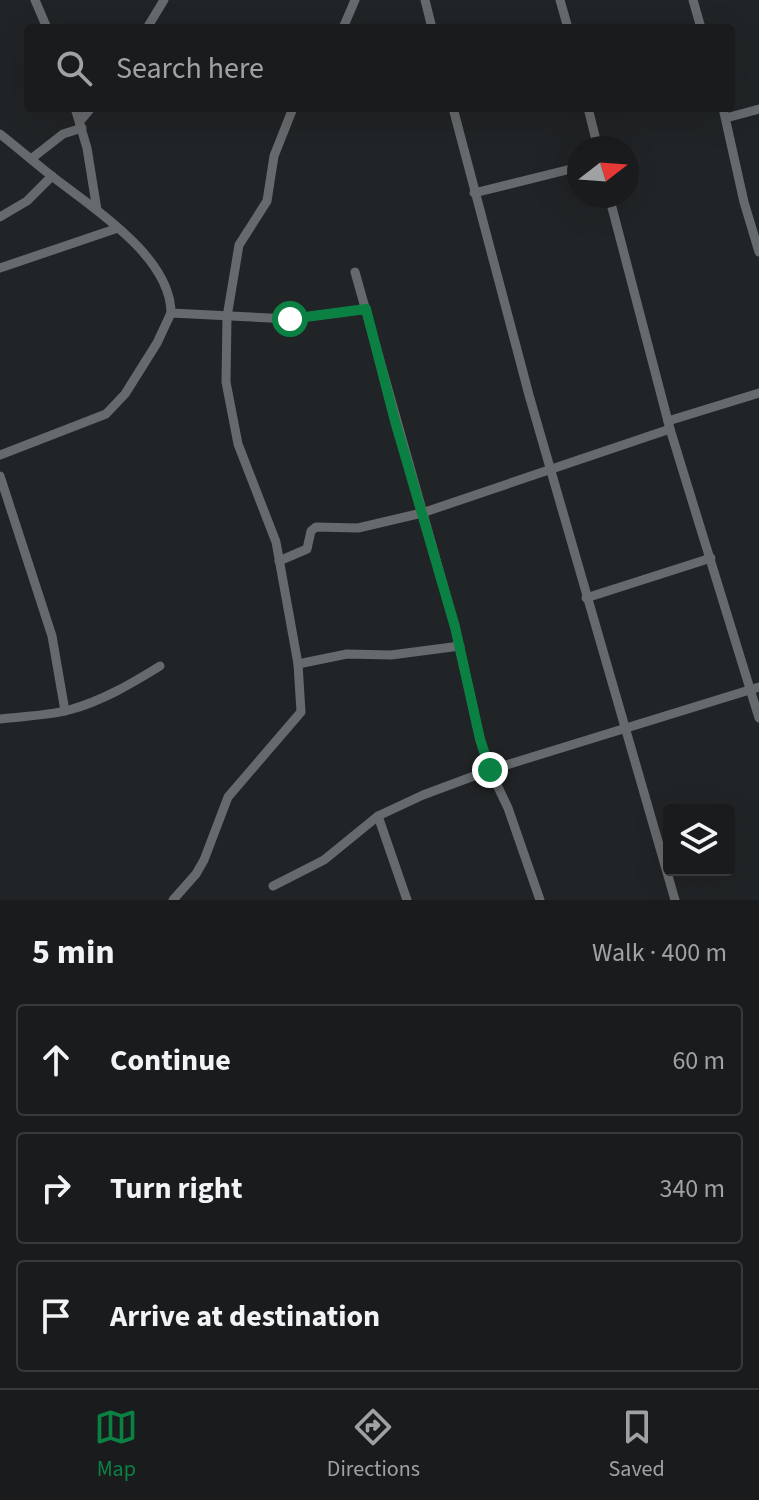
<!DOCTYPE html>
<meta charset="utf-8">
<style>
:root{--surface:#191b1c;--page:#262829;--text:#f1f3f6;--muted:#9fa1a3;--line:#37393b;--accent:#0b8043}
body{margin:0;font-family:"Source Sans 3",sans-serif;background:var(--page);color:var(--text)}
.controls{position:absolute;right:24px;bottom:24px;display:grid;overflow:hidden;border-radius:8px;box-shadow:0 8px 32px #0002}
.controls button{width:72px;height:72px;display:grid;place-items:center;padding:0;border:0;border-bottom:2px solid var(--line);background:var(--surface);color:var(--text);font:40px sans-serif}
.compass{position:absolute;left:567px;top:136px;width:72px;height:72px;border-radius:50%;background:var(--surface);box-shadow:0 8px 32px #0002;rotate:73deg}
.stop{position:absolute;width:24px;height:24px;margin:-18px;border:6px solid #0b8043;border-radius:50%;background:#fff}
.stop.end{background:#0b8043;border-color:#fff;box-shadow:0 2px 8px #0008}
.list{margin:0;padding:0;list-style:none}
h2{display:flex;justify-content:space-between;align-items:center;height:104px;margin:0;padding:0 32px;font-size:34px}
h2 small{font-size:26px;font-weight:400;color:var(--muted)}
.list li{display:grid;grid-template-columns:52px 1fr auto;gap:24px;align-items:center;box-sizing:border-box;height:112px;margin:0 16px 16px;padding:0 16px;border:2px solid var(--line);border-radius:8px}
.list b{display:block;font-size:30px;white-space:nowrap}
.list em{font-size:26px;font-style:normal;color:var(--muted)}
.icon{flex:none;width:44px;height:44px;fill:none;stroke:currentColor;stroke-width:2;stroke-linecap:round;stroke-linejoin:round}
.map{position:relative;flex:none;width:759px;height:900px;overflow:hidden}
.search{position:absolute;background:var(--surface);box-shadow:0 8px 32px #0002;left:24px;right:24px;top:24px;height:88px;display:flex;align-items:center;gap:20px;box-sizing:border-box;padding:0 28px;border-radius:8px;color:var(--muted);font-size:30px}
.sheet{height:488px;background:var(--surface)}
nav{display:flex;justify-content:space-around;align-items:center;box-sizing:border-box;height:112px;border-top:2px solid var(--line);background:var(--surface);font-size:22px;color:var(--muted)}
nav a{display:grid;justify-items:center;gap:4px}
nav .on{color:var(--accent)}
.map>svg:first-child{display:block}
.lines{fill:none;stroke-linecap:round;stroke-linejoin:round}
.minor{stroke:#676a6d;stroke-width:9}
.route{stroke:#0b8043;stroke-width:10}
</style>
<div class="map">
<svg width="759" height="900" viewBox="0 0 759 900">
<rect width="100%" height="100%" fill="#212426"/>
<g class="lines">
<g class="minor">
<polyline points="35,0 47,28"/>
<polyline points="425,0 432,28"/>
<polyline points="560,0 568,28"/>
<polyline points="693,0 701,28"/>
<polyline points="147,28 164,0"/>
<polyline points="343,28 355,0"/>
<polyline points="75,108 87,148 97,210"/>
<polyline points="453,108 529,395 675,900"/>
<polyline points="588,108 598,148"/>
<polyline points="723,108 744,202 759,252"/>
<polyline points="726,118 759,109"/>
<polyline points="80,121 91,108"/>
<path d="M0,134C18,148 35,163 53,177C93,208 171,257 171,313"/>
<polyline points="31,159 63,134 82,128"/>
<polyline points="474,193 579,167"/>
<polyline points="609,196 670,429 759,718"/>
<polyline points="0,217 27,201 52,176"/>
<polyline points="0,268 118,228"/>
<polyline points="355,272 455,627 480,739 490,770 508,808 540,900"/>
<polyline points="668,421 759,393"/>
<polyline points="0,455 106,414 125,394 157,343 171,313 290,319 366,309"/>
<polyline points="0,476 52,636 65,711"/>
<polyline points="279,561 307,549 311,531 316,527 358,528 422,513 670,429"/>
<polyline points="586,598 711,558"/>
<polyline points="298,664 347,654 391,655 460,646"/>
<path d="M0,719C23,716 47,716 69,710C102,701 131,684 160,666"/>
<polyline points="273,886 324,860 378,816"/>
<polyline points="173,900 196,874 204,860 228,797 301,712 298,664 276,542 238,444 226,382 227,317 239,245 267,201 274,156 293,108"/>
<polyline points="407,900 378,816 423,795 490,770 759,687"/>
</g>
</g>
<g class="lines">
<polyline class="route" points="290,319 366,309 395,421 455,627 480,739 490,770"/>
</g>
</svg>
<div class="controls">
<button><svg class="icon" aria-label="layers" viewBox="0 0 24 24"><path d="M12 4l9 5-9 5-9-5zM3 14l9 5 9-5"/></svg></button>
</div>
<svg class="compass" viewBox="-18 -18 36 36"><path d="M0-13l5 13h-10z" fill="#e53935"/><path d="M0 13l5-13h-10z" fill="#9fa1a3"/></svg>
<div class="stop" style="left:290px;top:319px"></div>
<div class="stop end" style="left:490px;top:770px"></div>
<div class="search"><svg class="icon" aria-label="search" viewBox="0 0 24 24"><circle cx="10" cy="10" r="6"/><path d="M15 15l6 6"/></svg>Search here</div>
</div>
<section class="sheet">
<h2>5 min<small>Walk · 400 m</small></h2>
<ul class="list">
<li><svg class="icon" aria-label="ahead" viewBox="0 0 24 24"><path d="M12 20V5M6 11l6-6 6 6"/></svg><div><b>Continue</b></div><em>60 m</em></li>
<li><svg class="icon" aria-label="right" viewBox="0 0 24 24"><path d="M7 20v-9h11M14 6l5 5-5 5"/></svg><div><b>Turn right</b></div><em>340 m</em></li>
<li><svg class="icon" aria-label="arrive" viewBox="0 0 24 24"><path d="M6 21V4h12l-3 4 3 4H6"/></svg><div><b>Arrive at destination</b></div></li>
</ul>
</section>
<nav>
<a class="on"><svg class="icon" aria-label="map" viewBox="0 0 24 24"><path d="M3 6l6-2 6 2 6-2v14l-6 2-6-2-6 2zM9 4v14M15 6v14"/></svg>Map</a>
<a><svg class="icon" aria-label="directions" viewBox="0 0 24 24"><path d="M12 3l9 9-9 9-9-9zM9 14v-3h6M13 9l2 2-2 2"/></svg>Directions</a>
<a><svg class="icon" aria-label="saved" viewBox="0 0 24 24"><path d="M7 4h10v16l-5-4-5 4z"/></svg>Saved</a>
</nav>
